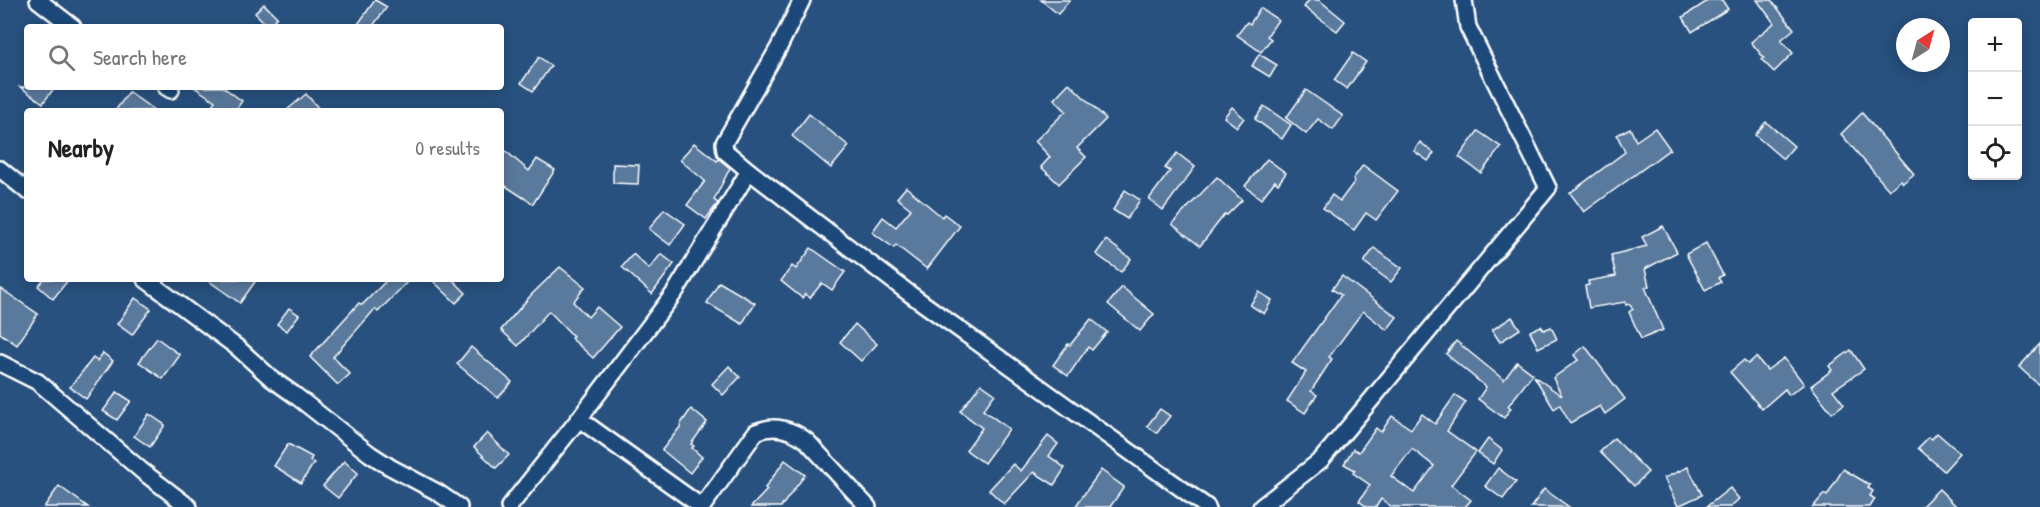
<!DOCTYPE html>
<meta charset="utf-8">
<style>
:root{--surface:#fff;--page:#f2f2f2;--text:#222;--muted:#767676;--line:#e0e0e0}
body{margin:0;font-family:"Patrick Hand",sans-serif;background:var(--page);color:var(--text)}
.controls{position:absolute;right:18px;top:18px;display:grid;overflow:hidden;border-radius:6px;box-shadow:0 3px 15px #0003}
.controls button{width:54px;height:54px;display:grid;place-items:center;padding:0;border:0;border-bottom:2px solid var(--line);background:var(--surface);color:var(--text);font:30px sans-serif}
.compass{position:absolute;left:1896px;top:18px;width:54px;height:54px;border-radius:50%;background:var(--surface);box-shadow:0 3px 15px #0003;rotate:36deg}
.list{margin:0;padding:0;list-style:none}
h2{display:flex;justify-content:space-between;align-items:center;height:78px;margin:0;padding:0 24px;font-size:26px}
h2 small{font-size:20px;font-weight:400;color:var(--muted)}
.icon{flex:none;width:33px;height:33px;fill:none;stroke:currentColor;stroke-width:2;stroke-linecap:round;stroke-linejoin:round}
.map{position:relative;flex:none;width:2040px;height:507px;overflow:hidden}
.search{position:absolute;background:var(--surface);box-shadow:0 3px 15px #0003;left:24px;top:24px;width:480px;height:66px;display:flex;align-items:center;gap:15px;box-sizing:border-box;padding:0 21px;border-radius:6px;color:var(--muted);font-size:22px}
.panel{position:absolute;background:var(--surface);box-shadow:0 3px 15px #0003;left:24px;top:108px;width:480px;height:174px;border-radius:6px}
.map>svg:first-child{display:block}
.building{fill:#5a7a9d;stroke:#fff;stroke-width:1.5;fill-rule:evenodd}
.lines{fill:none;stroke-linecap:round;stroke-linejoin:round}
.minor-casing{stroke:#fff;stroke-width:20}
.minor{stroke:#1f4a7a;stroke-width:15}
</style>
<div class="map">
<svg width="2040" height="507" viewBox="0 0 2040 507">
<rect width="100%" height="100%" fill="#28517f"/>
<filter id="ink" filterUnits="userSpaceOnUse"><feTurbulence type="fractalNoise" baseFrequency=".0167" numOctaves="2"/><feDisplacementMap in="SourceGraphic" scale="12" xChannelSelector="R" yChannelSelector="G"/><feConvolveMatrix kernelMatrix="1 2 1 2 8 2 1 2 1" color-interpolation-filters="sRGB"/></filter>
<g filter="url(#ink)">
<g class="building">
<polygon points="375,0 387,7 372,27 356,27"/>
<polygon points="1041,0 1070,0 1058,14"/>
<polygon points="1309,0 1319,0 1345,21 1337,31 1304,7"/>
<polygon points="1709,0 1722,0 1728,9 1692,32 1683,17"/>
<polygon points="1757,0 1771,0 1794,29 1781,40 1793,53 1774,72 1762,60 1764,58 1751,42 1774,23"/>
<polygon points="264,4 277,17 268,26 255,13"/>
<polygon points="1260,8 1278,20 1267,36 1271,39 1261,52 1237,35 1247,22 1250,24"/>
<polygon points="1353,53 1366,62 1347,89 1334,80"/>
<polygon points="1259,54 1277,65 1270,77 1252,66"/>
<polygon points="539,57 551,66 533,91 521,83"/>
<polygon points="1069,83 1106,119 1077,148 1086,157 1059,184 1041,167 1050,157 1035,141 1066,111 1054,99"/>
<polygon points="20,87 55,87 43,103"/>
<polygon points="194,87 223,87 242,101 235,111 208,111 215,101"/>
<polygon points="1306,90 1343,116 1333,130 1318,119 1306,134 1286,118"/>
<polygon points="129,92 155,111 115,111"/>
<polygon points="306,94 321,111 286,111"/>
<polygon points="1264,106 1291,125 1282,139 1255,119"/>
<polygon points="1232,107 1244,118 1237,127 1224,117"/>
<polygon points="1862,113 1914,174 1903,183 1901,180 1889,190 1841,134"/>
<polygon points="809,114 849,146 831,168 792,136"/>
<polygon points="1766,122 1794,146 1783,159 1755,135"/>
<polygon points="1630,128 1636,141 1655,128 1670,149 1584,212 1570,193 1625,152 1617,135"/>
<polygon points="1478,131 1501,147 1481,173 1459,157"/>
<polygon points="1420,142 1434,153 1428,161 1414,151"/>
<polygon points="694,143 717,161 719,159 730,168 714,200 718,203 706,219 687,205 705,181 680,160"/>
<polygon points="501,147 529,171 537,159 555,170 533,204 501,183"/>
<polygon points="1177,153 1195,167 1163,210 1149,199 1170,171 1165,168"/>
<polygon points="1267,159 1286,173 1278,184 1275,181 1261,199 1245,186"/>
<polygon points="613,164 639,165 638,184 613,183"/>
<polygon points="1363,165 1398,191 1376,220 1366,213 1354,230 1323,208 1332,195 1340,201 1355,181 1353,179"/>
<polygon points="1217,177 1242,200 1227,215 1225,214 1200,246 1172,224"/>
<polygon points="906,187 942,217 944,214 960,226 927,269 896,245 894,248 872,232 883,217 896,227 911,209 897,198"/>
<polygon points="1125,190 1140,200 1127,219 1113,210"/>
<polygon points="664,209 685,224 670,245 649,229"/>
<polygon points="1663,226 1677,252 1645,269 1649,286 1645,287 1663,330 1641,339 1629,312 1633,309 1629,304 1626,305 1625,302 1589,308 1585,286 1589,285 1588,281 1616,276 1611,255 1647,246 1642,237"/>
<polygon points="1106,240 1131,259 1121,272 1096,254"/>
<polygon points="1706,243 1723,275 1718,278 1721,282 1705,290 1686,254"/>
<polygon points="811,248 845,272 832,290 822,283 810,298 805,294 802,298 781,281 792,266 796,269"/>
<polygon points="1374,248 1402,268 1391,282 1364,262"/>
<polygon points="633,254 649,269 661,254 674,264 652,294 622,267"/>
<polygon points="560,267 585,287 573,302 588,317 597,307 620,327 593,358 571,338 573,336 549,311 518,346 501,330 532,294"/>
<polygon points="1342,276 1397,317 1387,330 1363,311 1329,357 1332,359 1311,391 1317,395 1305,413 1287,401 1306,372 1292,363 1341,295 1332,289"/>
<polygon points="44,279 69,279 53,299 38,286"/>
<polygon points="206,279 257,279 240,303"/>
<polygon points="388,279 410,279 378,312 375,309 333,357 350,374 338,385 310,357 359,303 362,305"/>
<polygon points="431,279 452,279 466,293 456,303"/>
<polygon points="719,282 755,303 742,324 707,303"/>
<polygon points="1122,287 1154,314 1140,331 1108,304"/>
<polygon points="0,288 38,314 17,345 0,333"/>
<polygon points="1259,292 1272,300 1264,314 1250,305"/>
<polygon points="135,298 151,309 132,335 117,324"/>
<polygon points="289,308 299,315 287,331 277,324"/>
<polygon points="1512,317 1520,329 1500,342 1492,330"/>
<polygon points="1091,319 1107,332 1092,350 1088,347 1068,376 1053,365 1068,344 1070,345"/>
<polygon points="855,324 877,344 861,361 840,342"/>
<polygon points="1541,326 1544,330 1551,327 1557,339 1538,348 1530,331"/>
<polygon points="157,338 180,355 163,379 139,362"/>
<polygon points="1456,341 1504,380 1517,362 1533,374 1508,406 1511,408 1504,418 1478,399 1486,387 1446,354"/>
<polygon points="2040,344 2040,386 2019,367"/>
<polygon points="1585,346 1625,399 1605,414 1600,406 1570,423 1560,405 1554,409 1534,376 1562,396 1553,378 1578,360 1574,355"/>
<polygon points="471,347 512,382 498,398 457,364"/>
<polygon points="1851,350 1864,369 1833,390 1844,404 1832,413 1811,386 1832,370 1829,366"/>
<polygon points="103,353 113,361 86,399 70,387 93,358 97,361"/>
<polygon points="1756,357 1767,370 1784,358 1804,384 1789,395 1785,389 1762,409 1730,372 1744,360 1748,364"/>
<polygon points="729,366 740,377 723,395 712,384"/>
<polygon points="981,384 995,394 983,410 1009,429 984,463 966,450 982,428 960,411"/>
<polygon points="117,392 131,401 117,420 103,411"/>
<path d="M1455,395L1466,402L1447,431L1476,452L1451,485L1471,500L1465,507H1392L1381,499L1376,507H1367L1359,501L1370,485L1353,473L1355,470L1344,464L1353,449L1359,452L1376,428L1381,432L1392,416L1411,429L1422,414L1435,424ZM1412,449L1434,466L1414,493L1391,476Z"/>
<polygon points="691,409 707,422 691,444 694,446 692,448 702,457 690,473 662,450 681,426 680,425"/>
<polygon points="1160,409 1170,416 1157,433 1147,426"/>
<polygon points="149,414 165,425 150,447 134,436"/>
<polygon points="487,433 509,455 496,468 474,447"/>
<polygon points="1937,433 1960,453 1944,471 1918,448 1929,437 1932,439"/>
<polygon points="1048,436 1058,444 1049,456 1065,468 1054,485 1034,472 1004,504 989,490 1013,464 1021,471"/>
<polygon points="1614,438 1648,472 1634,486 1600,452"/>
<polygon points="1488,439 1502,450 1493,464 1478,453"/>
<polygon points="288,444 312,457 310,461 314,463 301,483 274,466"/>
<polygon points="785,460 805,475 781,507 751,507 767,490 765,488"/>
<polygon points="344,461 358,473 338,498 323,486"/>
<polygon points="1688,467 1702,495 1678,506 1664,478"/>
<polygon points="1498,468 1516,482 1503,499 1485,486"/>
<polygon points="1843,469 1870,485 1868,488 1873,491 1870,496 1875,499 1870,507 1813,507 1824,494 1827,496"/>
<polygon points="1101,470 1124,487 1110,507 1075,507"/>
<polygon points="59,486 88,507 44,507"/>
<polygon points="1730,488 1739,499 1730,507 1706,507"/>
<polygon points="1544,489 1569,507 1531,507"/>
<polygon points="1939,489 1957,507 1921,507"/>
</g>
<g class="lines">
<defs>
<g id="minor">
<polyline points="38,0 73,27"/>
<polyline points="166,87 171,90"/>
<polyline points="0,169 27,191"/>
<polyline points="749,171 910,294 1207,507"/>
<polyline points="145,279 238,348 272,379 296,396 370,454 390,467 437,492 459,507"/>
<polyline points="0,363 38,382 142,471 189,507"/>
<polyline points="579,419 702,507"/>
<polyline points="509,507 579,419 675,292 749,171 725,151 724,143 779,47 802,0"/>
<path d="M702,507L756,432C774,424 792,429 807,441L868,507"/>
<polyline points="1261,507 1321,460 1548,188 1468,27 1464,0"/>
</g>
</defs>
<use href="#minor" class="minor-casing"/>
<use href="#minor" class="minor"/>
</g>
</g>
</svg>
<div class="controls">
<button>+</button>
<button>−</button>
<button><svg class="icon" aria-label="locate" viewBox="0 0 24 24"><circle cx="12" cy="12" r="6"/><path d="M12 2v4M12 18v4M2 12h4M18 12h4"/></svg></button>
</div>
<svg class="compass" viewBox="-18 -18 36 36"><path d="M0-13l5 13h-10z" fill="#e53935"/><path d="M0 13l5-13h-10z" fill="#767676"/></svg>
<div class="search"><svg class="icon" aria-label="search" viewBox="0 0 24 24"><circle cx="10" cy="10" r="6"/><path d="M15 15l6 6"/></svg>Search here</div>
<section class="panel">
<h2>Nearby<small>0 results</small></h2>
<ul class="list">
</ul>
</section>
</div>
